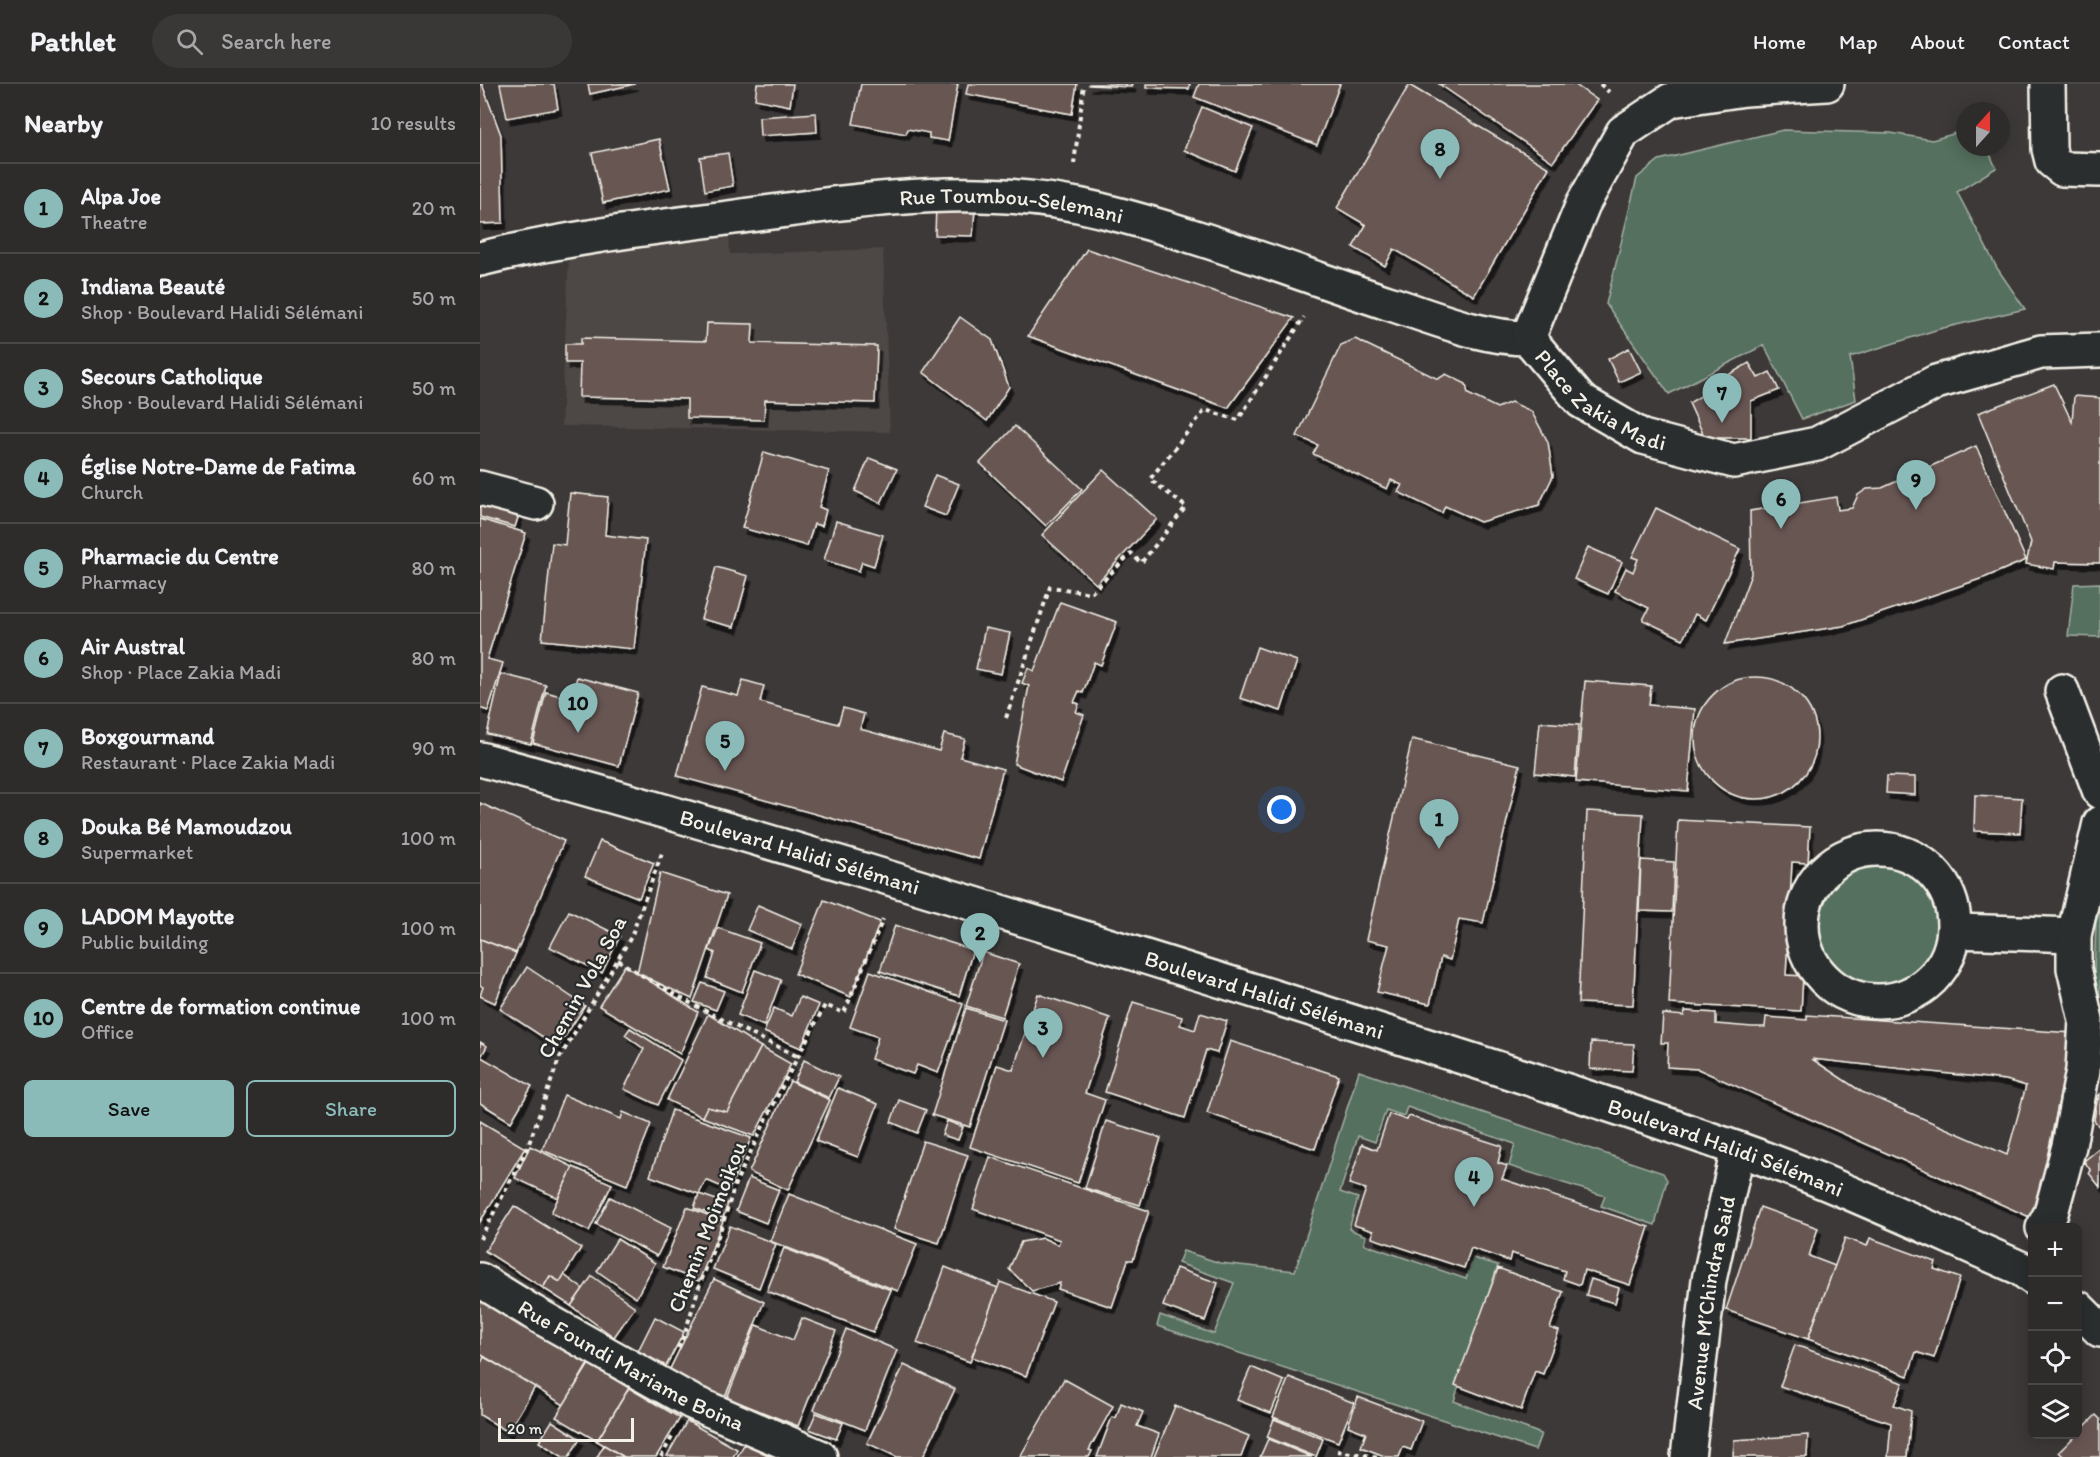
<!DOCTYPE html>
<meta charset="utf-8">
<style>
:root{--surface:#2e2b2b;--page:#3a3737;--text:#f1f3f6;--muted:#a7a7a9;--line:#494747;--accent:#8bbbb9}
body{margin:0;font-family:Itim,sans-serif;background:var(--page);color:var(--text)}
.controls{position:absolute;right:18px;bottom:18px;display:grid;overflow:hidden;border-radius:9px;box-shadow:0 3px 15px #0003}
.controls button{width:54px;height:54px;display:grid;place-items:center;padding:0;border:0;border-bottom:2px solid var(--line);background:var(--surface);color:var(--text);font:30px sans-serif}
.compass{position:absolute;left:1476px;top:18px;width:54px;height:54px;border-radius:50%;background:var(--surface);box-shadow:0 3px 15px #0003;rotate:21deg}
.scale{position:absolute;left:18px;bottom:15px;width:136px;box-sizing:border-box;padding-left:6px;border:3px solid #f4f1e8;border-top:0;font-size:16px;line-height:21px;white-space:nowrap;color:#f4f1e8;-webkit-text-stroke:4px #2a2d2e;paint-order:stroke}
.you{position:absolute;left:802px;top:726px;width:21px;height:21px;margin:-15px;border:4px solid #fff;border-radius:50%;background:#1a73e8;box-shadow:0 0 0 9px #1a73e833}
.badge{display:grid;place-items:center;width:39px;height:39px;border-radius:50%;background:var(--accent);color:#111;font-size:20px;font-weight:700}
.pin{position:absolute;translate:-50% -50px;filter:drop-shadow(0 2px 3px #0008)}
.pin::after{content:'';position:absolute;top:32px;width:21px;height:18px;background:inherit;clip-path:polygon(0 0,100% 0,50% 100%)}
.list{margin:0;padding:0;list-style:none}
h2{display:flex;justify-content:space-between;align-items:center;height:78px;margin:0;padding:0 24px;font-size:26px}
h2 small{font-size:20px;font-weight:400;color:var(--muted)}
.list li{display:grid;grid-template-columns:39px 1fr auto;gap:18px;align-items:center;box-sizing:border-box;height:90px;padding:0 24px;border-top:2px solid var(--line)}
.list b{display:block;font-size:22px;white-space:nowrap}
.list p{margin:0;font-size:20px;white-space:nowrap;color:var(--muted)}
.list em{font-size:20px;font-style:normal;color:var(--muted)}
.actions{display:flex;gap:12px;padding:18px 24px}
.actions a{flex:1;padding:14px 0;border:2px solid var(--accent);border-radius:9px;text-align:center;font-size:21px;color:var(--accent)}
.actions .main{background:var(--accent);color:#111}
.icon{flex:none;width:33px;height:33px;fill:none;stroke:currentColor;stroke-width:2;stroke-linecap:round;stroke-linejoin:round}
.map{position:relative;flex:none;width:1620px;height:1373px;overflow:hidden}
header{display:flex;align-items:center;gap:36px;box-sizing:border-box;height:84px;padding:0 30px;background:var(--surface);border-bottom:2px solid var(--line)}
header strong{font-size:28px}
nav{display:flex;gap:33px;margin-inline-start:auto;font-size:21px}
.search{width:420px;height:54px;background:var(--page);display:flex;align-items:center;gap:15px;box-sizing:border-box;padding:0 21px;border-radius:33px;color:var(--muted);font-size:22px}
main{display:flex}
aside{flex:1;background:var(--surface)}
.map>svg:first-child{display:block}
.built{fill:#4d4644}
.green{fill:#55705e;stroke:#a4b0a3;stroke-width:1.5}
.building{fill:#685653;stroke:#f4f1e8;stroke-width:1.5;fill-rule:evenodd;filter:url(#shadow)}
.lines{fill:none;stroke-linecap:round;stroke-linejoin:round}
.minor-casing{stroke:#f4f1e8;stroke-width:38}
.path{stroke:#f4f1e8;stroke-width:4;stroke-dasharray:4.5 4.5;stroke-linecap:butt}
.minor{stroke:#2a2d2e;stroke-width:33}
.labels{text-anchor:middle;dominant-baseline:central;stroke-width:4.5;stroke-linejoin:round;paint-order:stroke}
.street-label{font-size:22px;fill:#f4f1e8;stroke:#2a2d2e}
</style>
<header>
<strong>Pathlet</strong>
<div class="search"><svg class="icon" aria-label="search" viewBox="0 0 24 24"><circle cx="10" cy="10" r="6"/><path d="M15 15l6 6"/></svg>Search here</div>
<nav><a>Home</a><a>Map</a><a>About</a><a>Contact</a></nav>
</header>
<main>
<aside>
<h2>Nearby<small>10 results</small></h2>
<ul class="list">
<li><span class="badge">1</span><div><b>Alpa Joe</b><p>Theatre</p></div><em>20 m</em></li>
<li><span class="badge">2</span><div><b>Indiana Beauté</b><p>Shop · Boulevard Halidi Sélémani</p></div><em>50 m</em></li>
<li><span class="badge">3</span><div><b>Secours Catholique</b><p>Shop · Boulevard Halidi Sélémani</p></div><em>50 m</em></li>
<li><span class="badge">4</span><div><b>Église Notre-Dame de Fatima</b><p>Church</p></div><em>60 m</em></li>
<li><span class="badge">5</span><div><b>Pharmacie du Centre</b><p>Pharmacy</p></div><em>80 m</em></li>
<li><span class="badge">6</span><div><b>Air Austral</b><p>Shop · Place Zakia Madi</p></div><em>80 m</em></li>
<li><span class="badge">7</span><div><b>Boxgourmand</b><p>Restaurant · Place Zakia Madi</p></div><em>90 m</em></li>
<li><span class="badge">8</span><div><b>Douka Bé Mamoudzou</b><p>Supermarket</p></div><em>100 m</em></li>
<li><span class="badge">9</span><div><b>LADOM Mayotte</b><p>Public building</p></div><em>100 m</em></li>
<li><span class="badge">10</span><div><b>Centre de formation continue</b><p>Office</p></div><em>100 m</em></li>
</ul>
<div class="actions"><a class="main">Save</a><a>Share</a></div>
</aside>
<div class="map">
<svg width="1620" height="1373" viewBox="0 0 1620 1373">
<defs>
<filter id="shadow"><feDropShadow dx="3.5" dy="6" stdDeviation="0" flood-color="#0009"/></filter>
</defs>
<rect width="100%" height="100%" fill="#3d3939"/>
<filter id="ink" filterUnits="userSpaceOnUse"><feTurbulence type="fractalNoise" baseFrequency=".0167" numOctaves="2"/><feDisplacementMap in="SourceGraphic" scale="12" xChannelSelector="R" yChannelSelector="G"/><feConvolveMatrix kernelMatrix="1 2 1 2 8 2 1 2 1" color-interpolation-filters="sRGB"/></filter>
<g filter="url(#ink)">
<polygon class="built" points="249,145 250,170 403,165 410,348 81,342 89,170"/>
<g class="green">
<polygon points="1485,40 1485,63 1507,63 1516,84 1477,108 1517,184 1545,225 1459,245 1370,273 1376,316 1322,335 1284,261 1189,310 1126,220 1157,94 1179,76 1303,46 1411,49 1452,56 1473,50"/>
<polygon points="1620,499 1620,553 1588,552 1594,500"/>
<circle cx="1402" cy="841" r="62"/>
<polygon points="1620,824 1620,930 1613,911 1616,838"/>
<polygon points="879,987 1183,1089 1187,1096 1175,1141 1121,1122 1125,1112 1029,1082 1035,1060 927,1023 924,1032 906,1026 895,1058 878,1052 860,1108 878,1114 869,1145 886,1152 884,1160 986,1195 993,1174 1018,1181 974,1317 1061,1350 1055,1366 677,1242 680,1231 734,1250 754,1199 698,1179 703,1167 740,1179 815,1187"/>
</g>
<g class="building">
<polygon points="0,0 2,0 21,51 23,139 0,140"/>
<polygon points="20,0 74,0 78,25 27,34"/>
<polygon points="108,0 155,0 110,10"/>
<polygon points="277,0 313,0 310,22 275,15"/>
<polygon points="381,0 478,0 468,57 449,54 449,49 428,45 426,50 373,40"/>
<polygon points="488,0 597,0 592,30 486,10"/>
<polygon points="609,0 652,0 652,3 609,1"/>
<polygon points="666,0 710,0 709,5 666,4"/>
<polygon points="719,0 860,0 837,61 714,13"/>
<polygon points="959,0 1094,0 1117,16 1073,78"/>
<polygon points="929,1 1069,84 994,212 914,165 905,182 873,163 886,141 857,124"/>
<polygon points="722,23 773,44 755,87 704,66"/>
<polygon points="336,29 337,48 280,52 279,33"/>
<polygon points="179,55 190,105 123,119 112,69"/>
<polygon points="248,69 253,102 225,107 220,73"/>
<polygon points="456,122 495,124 493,152 455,151"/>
<polygon points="607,165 814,234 748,324 548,252"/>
<polygon points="480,233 512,256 529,303 507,337 443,288"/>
<polygon points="227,239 273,240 272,259 397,262 395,319 285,316 284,336 207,334 207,315 99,313 100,279 85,279 85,260 101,260 101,254 226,257"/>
<polygon points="875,255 958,295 966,290 986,300 988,310 1017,324 1031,318 1051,327 1068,358 1073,392 1059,421 1000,438 965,422 962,429 918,408 922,401 911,396 907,405 833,370 838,361 817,352 861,261"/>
<polygon points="1149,264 1161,288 1139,298 1128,275"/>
<polygon points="1269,279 1278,294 1290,288 1299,306 1271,317 1271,354 1225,354 1209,319 1237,302 1236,298"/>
<polygon points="1574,300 1592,338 1594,312 1620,314 1620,479 1575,478 1574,485 1546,480 1551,458 1498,329"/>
<polygon points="535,342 602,405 566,442 500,379"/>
<polygon points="1496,362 1546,476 1506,493 1363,542 1245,560 1271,490 1270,427 1356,413 1358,426 1372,424 1378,411 1387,405 1402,404"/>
<polygon points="284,368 349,387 339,423 346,426 342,442 334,440 327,462 262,444"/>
<polygon points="389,374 417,385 401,419 375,407"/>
<polygon points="623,386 677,435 616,500 562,451"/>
<polygon points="455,391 479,400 466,432 442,423"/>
<polygon points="0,409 42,421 35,443 0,433"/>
<polygon points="90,409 128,413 125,451 166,456 154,565 62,556 72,459 85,461"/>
<polygon points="1176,424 1260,465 1226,536 1215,530 1203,555 1163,536 1169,524 1135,507 1146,484 1153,488 1158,475 1152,473"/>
<polygon points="0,435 46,449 7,575 23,579 8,627 0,624"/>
<polygon points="356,437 403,451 394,482 382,478 379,487 344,476"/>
<polygon points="1108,463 1142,478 1128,510 1094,495"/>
<polygon points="236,483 268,492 254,543 221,535"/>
<polygon points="580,518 637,538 621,581 614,578 603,609 599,607 594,618 599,620 596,628 604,631 581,698 534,680 549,602 542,599 548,584 554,587"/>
<polygon points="505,544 530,549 521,590 496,585"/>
<polygon points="777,563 817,577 801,627 760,614"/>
<polygon points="21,590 66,601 51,660 7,650"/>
<polygon points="97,593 158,609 139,682 53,659 66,608 91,615"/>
<circle cx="1276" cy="654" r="61"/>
<polygon points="263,596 284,602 280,618 358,640 363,624 384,630 380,645 459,667 464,650 485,655 480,673 523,685 499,775 197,692 222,603 258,612"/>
<polygon points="1105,597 1171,602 1169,621 1215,625 1208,707 1096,698"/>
<polygon points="1060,638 1099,641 1095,693 1055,689"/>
<polygon points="932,655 1040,681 1003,839 979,835 970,876 961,873 950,920 897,908 909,861 886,856"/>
<polygon points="1407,692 1435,693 1435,711 1406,709"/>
<polygon points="1495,711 1542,714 1540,749 1494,747"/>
<polygon points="0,719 84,757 36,869 0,855"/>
<polygon points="1107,727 1163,730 1153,921 1098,919"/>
<polygon points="1198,736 1330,743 1328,779 1312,778 1306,891 1323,892 1321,927 1189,920"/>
<polygon points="120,757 174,779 159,814 105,792"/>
<polygon points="1161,776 1194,778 1192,828 1159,827"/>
<polygon points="180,789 247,811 212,915 157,889"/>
<polygon points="344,816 400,838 371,913 315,890"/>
<polygon points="278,821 322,840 312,865 267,846"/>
<polygon points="89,827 140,852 122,889 70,863"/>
<polygon points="415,841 493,866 479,912 400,887"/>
<polygon points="238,844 280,859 262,908 227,894 235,869 229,866"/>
<polygon points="0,855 36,869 15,919 0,912 3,903 0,901"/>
<polygon points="503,868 539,880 522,933 486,922"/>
<polygon points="145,881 218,928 200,970 119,922"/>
<polygon points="47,883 105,922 78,963 20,925"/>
<polygon points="275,886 301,896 284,942 258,931"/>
<polygon points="390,887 483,920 458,989 437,981 433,990 391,975 398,953 370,943"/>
<polygon points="222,899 244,907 236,926 214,918"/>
<polygon points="558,910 630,934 605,1009 625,1016 598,1099 490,1063 517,981 533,986"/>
<polygon points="320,913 339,921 321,964 284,948 294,924 312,932"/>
<polygon points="653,918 702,933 700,941 715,946 720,929 747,937 737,969 726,966 705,1034 625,1008"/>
<polygon points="486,924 524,936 490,1043 452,1031"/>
<path d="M1205,927L1236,929V940L1272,943H1285L1286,933L1327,936V931L1593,949L1563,1093L1570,1097L1554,1135L1218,985L1187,983L1188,959H1181L1183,930L1204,932ZM1332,975L1526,996L1546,1002L1527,1071L1382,1008Z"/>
<polygon points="228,930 281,963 247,1028 227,1023 222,1033 187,1016"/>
<polygon points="150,944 201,976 178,1021 144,1005 164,965 145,951"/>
<polygon points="750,957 859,992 835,1065 727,1029"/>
<polygon points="0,958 7,962 1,973 52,1002 31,1038 0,1019"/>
<polygon points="1111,958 1154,960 1152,987 1110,985"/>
<polygon points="281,963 311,980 274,1052 222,1033 227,1023 247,1028"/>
<polygon points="324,976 359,993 349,1014 314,998"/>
<polygon points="310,997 350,1016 308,1106 269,1088"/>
<polygon points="358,1004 398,1020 378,1073 336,1057"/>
<polygon points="1620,1010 1620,1044 1614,1036 1618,1012"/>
<polygon points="84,1011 141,1035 143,1028 171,1040 147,1101 62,1066"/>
<polygon points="419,1016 446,1026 437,1049 411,1038"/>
<polygon points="192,1026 271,1054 249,1106 226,1096 219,1110 170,1092"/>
<polygon points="909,1030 927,1036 929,1032 1022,1062 1018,1079 1027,1082 1022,1095 1169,1143 1150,1201 1104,1186 1100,1201 1083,1195 1085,1187 1031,1169 1029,1177 991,1164 984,1184 892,1154 893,1147 874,1141 886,1105 869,1100 882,1060 897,1066"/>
<polygon points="0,1037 45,1064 0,1138"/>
<polygon points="467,1037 483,1043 478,1056 462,1051"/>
<polygon points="626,1037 681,1054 660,1121 605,1104"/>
<polygon points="443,1057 488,1071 459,1159 414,1145"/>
<polygon points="50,1062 93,1083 78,1114 35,1094"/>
<polygon points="1620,1064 1620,1103 1609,1089 1611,1087 1604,1077"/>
<polygon points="510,1073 669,1127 653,1176 648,1176 632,1223 578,1205 580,1199 552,1207 529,1185 541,1158 563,1154 578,1161 580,1156 493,1125"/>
<polygon points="93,1083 132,1100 109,1147 71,1129"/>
<polygon points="269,1094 299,1106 286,1139 256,1127"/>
<polygon points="219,1110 248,1120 243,1134 214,1124"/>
<polygon points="309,1110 437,1160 418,1207 290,1157"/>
<polygon points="130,1113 191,1144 177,1172 116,1140"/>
<polygon points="34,1122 101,1164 80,1198 70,1192 63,1204 5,1167"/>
<polygon points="207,1123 243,1137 219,1197 183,1183"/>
<polygon points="1280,1123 1338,1144 1329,1172 1355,1182 1328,1255 1246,1226"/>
<polygon points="250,1142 296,1160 279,1204 233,1185"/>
<polygon points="1365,1154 1387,1162 1390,1154 1456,1178 1454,1185 1480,1194 1454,1274 1436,1268 1428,1292 1328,1255"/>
<polygon points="137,1155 175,1179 156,1214 117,1187"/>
<polygon points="304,1164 411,1206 393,1248 287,1207"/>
<polygon points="465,1183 518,1204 490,1278 437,1259"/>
<polygon points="696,1184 738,1199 725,1237 683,1222"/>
<polygon points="1018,1184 1083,1208 1070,1244 1079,1247 1063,1290 1055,1287 1041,1326 975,1301"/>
<polygon points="84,1191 103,1205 91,1222 63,1204 70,1192 80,1198"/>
<polygon points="112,1192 155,1223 134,1253 91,1222"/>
<polygon points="234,1195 284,1218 243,1318 189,1287"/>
<polygon points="1111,1195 1139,1204 1135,1219 1106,1211"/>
<polygon points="520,1198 574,1218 546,1292 492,1273"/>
<polygon points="7,1203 115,1268 84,1321 0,1270 0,1216"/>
<polygon points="175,1233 204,1248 186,1282 158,1267"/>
<polygon points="322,1234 356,1247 318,1342 247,1314 276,1241 313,1256"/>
<polygon points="366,1245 417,1266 385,1346 334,1326"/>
<polygon points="1315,1261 1423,1299 1414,1321 1431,1327 1427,1373 1408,1373 1411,1339 1300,1302"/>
<polygon points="4,1273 55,1303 28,1348 0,1331 0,1281"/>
<polygon points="109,1280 149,1304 117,1357 76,1333"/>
<polygon points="424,1281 475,1305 443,1373 417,1373 387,1359"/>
<polygon points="771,1283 804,1297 791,1329 757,1316"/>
<polygon points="809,1293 874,1319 858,1358 793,1333"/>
<polygon points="584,1295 633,1322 609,1366 612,1367 609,1373 540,1373"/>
<polygon points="149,1304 200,1334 176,1373 144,1373 117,1357"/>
<polygon points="878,1313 942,1337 931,1366 923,1363 919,1373 907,1373 881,1363 886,1349 868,1342"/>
<polygon points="641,1319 663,1328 657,1342 679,1350 671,1373 617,1373 632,1333 636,1334"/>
<polygon points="695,1322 769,1352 761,1373 674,1373"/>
<polygon points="336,1329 363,1339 356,1355 329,1345"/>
<polygon points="1616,1331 1620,1335 1620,1373 1584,1373 1579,1368"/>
<polygon points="794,1335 843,1355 836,1373 787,1353"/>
<polygon points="72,1337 100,1355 89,1373 83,1373 59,1358"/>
<polygon points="207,1337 257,1365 253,1373 187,1372"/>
<polygon points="1328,1351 1327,1373 1253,1373 1254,1356"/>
<polygon points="788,1355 832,1373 780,1373"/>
<polygon points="265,1359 291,1373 257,1373"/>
<polygon points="124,1361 144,1373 117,1373"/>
</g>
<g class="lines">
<defs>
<g id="minor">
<polyline points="1568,0 1569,65 1572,77 1582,85 1620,86"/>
<path id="s1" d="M0,175C84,154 169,144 255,133C375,117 500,96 620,126C718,150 812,187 908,219C953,233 1000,254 1048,254"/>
<path id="s2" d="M1048,254L1101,317L1163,353L1254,377L1337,360L1456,298L1561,268L1620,266"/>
<polyline points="1048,254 1103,120 1143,48 1191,16 1265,5 1347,0"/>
<polyline points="0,404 56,419"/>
<polyline points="1582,607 1620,708"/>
<path id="s3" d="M0,675C268,749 532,831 797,914C950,963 1103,1010 1255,1064C1352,1098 1446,1143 1540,1184L1552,1193"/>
<circle cx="1398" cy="841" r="76"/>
<polyline points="1476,847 1594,851"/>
<polyline points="1563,1144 1571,1129 1589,1062 1603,986 1606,936 1594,884 1594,851 1620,739"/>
<path id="s4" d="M0,1196L52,1228L212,1318L340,1373"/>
<polyline points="1598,1224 1620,1246"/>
<path id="s5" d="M1208,1373L1229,1196L1258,1065"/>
</g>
</defs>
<use href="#minor" class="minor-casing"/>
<g class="path">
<polyline points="1120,0 1129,8"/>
<polyline points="594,80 604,0"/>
<polyline points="526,634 570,503 611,509 651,469 661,479 706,423 670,395 725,326 758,336 824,233"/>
<path d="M138,876C195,914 257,943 319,973"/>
<polyline points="0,1155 47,1065 79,975 151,853 182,769"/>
<polyline points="198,1264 205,1249 218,1206 244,1136 255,1100 304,999 345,921 364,929 403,835"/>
<polyline points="857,1367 899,1373"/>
<polyline points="181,1373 192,1353"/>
</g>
<use href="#minor" class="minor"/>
</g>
</g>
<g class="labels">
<g class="street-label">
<text stroke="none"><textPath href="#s1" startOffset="537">Rue Toumbou-Selemani</textPath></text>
<text stroke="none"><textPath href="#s2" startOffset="98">Place Zakia Madi</textPath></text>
<text stroke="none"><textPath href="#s3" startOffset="333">Boulevard Halidi Sélémani</textPath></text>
<text transform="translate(102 903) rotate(-61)">Chemin Vola Soa</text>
<text stroke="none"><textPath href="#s3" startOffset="819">Boulevard Halidi Sélémani</textPath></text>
<text stroke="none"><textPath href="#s3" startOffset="1305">Boulevard Halidi Sélémani</textPath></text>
<text transform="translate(227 1143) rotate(-69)">Chemin Moimoikou</text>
<text stroke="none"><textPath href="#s5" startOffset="156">Avenue M’Chindra Said</textPath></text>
<text stroke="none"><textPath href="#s4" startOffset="174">Rue Foundi Mariame Boina</textPath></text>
</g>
</g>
</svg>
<div class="controls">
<button>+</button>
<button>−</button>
<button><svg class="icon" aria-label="locate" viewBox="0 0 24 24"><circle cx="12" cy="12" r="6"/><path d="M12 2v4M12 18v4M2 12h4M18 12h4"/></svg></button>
<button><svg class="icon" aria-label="layers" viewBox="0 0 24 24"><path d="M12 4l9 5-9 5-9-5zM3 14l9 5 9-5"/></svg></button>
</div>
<svg class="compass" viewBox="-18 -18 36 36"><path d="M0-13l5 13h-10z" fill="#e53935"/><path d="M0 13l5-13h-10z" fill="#a7a7a9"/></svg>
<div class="scale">20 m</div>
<div class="you"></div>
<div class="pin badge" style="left:959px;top:765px">1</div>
<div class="pin badge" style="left:500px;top:879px">2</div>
<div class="pin badge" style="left:563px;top:974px">3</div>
<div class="pin badge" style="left:994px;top:1123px">4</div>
<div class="pin badge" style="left:245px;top:687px">5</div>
<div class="pin badge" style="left:1301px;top:445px">6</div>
<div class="pin badge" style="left:1242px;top:339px">7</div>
<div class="pin badge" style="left:960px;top:95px">8</div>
<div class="pin badge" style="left:1436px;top:426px">9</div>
<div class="pin badge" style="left:98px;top:649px">10</div>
</div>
</main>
